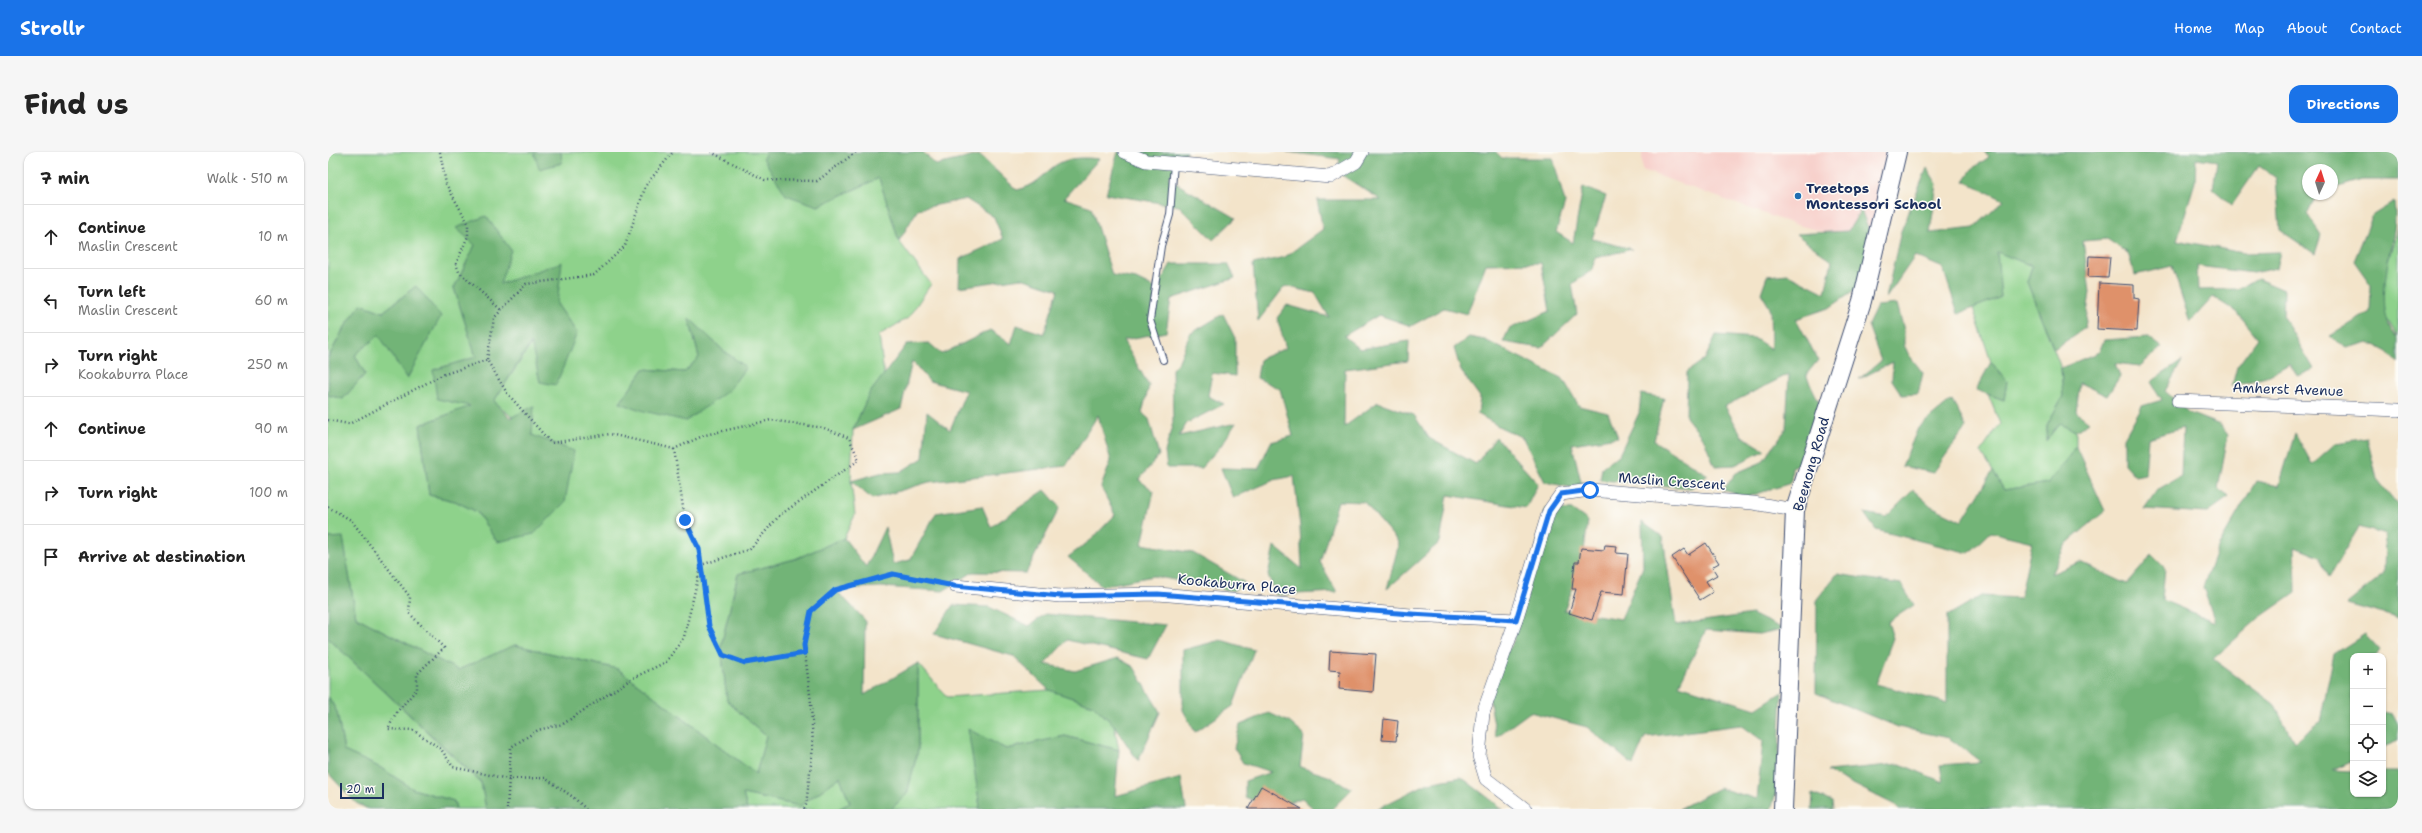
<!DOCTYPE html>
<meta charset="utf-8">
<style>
:root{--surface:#fff;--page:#f6f6f6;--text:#222;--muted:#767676;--line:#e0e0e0;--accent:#1a73e8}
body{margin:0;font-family:"Shantell Sans",sans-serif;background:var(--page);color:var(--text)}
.controls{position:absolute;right:12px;bottom:12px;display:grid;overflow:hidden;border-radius:8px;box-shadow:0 1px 3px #0004}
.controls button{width:36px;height:36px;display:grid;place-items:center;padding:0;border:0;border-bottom:1px solid var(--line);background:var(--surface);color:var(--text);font:20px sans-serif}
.compass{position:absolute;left:1974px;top:12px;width:36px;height:36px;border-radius:50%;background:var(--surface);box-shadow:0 1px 3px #0004;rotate:4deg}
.scale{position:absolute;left:12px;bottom:10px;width:44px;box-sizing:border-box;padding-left:4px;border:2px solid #1b2f5e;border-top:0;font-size:11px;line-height:14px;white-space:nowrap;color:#1b2f5e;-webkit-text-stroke:3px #fdfcf7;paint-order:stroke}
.stop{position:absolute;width:12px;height:12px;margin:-9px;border:3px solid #1a73e8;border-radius:50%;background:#fff}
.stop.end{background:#1a73e8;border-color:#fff;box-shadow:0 1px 4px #0008}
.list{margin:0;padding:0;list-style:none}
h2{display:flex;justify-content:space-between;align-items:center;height:52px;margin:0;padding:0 16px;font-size:17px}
h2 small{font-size:13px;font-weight:400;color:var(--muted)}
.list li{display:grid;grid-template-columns:26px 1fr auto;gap:12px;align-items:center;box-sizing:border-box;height:64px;padding:0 16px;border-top:1px solid var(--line)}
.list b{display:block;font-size:15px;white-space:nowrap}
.list p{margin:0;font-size:13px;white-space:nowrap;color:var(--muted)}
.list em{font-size:13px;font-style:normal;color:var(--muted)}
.icon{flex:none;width:22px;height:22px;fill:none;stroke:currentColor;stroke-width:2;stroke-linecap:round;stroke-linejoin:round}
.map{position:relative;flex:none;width:2070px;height:657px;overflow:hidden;border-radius:12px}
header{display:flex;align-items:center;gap:24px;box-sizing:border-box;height:56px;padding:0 20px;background:var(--accent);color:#fff}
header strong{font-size:19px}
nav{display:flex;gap:22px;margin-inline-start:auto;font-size:14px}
.intro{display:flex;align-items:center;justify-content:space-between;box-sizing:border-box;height:96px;padding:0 24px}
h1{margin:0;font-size:28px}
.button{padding:10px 18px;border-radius:12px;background:var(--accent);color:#fff;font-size:14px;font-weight:700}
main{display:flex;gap:24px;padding:0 24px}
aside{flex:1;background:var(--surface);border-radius:12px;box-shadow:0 1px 3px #0004}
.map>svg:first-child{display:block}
.built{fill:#f7d0cb}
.green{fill:#8ed28b;stroke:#548074;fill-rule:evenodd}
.forest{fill:#72b477;stroke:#46726a}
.building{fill:#df916a}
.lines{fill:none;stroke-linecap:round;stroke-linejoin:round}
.lane-casing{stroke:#3b4a6e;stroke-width:8}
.street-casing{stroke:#3b4a6e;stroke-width:14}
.secondary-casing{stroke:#3b4a6e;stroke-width:20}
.path{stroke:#3b4a6e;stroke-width:2.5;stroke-dasharray:1 3;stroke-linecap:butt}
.lane{stroke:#fff;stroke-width:6}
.street{stroke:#fff;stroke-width:13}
.secondary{stroke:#fff;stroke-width:18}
.route{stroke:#1a73e8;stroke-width:5}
.poi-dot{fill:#1f6fb2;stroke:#fdfcf7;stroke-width:1.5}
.labels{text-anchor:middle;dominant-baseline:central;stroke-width:3;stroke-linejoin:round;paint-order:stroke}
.poi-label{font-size:14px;font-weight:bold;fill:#1b2f5e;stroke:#fdfcf7;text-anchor:start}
.street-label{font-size:14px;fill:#1b2f5e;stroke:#fdfcf7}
</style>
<header>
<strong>Strollr</strong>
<nav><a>Home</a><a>Map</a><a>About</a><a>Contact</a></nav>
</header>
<div class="intro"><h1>Find us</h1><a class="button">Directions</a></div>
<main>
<aside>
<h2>7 min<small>Walk · 510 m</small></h2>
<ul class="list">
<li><svg class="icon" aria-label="ahead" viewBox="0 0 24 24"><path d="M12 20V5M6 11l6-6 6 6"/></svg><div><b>Continue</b><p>Maslin Crescent</p></div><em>10 m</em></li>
<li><svg class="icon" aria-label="left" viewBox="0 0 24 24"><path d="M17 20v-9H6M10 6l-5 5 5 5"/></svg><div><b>Turn left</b><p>Maslin Crescent</p></div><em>60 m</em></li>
<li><svg class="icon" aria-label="right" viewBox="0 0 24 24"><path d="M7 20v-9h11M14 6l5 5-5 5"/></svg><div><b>Turn right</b><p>Kookaburra Place</p></div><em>250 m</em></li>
<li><svg class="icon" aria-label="ahead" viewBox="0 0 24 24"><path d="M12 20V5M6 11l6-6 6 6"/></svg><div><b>Continue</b></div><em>90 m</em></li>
<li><svg class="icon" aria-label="right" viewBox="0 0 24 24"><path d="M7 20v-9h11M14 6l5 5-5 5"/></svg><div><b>Turn right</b></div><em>100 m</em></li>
<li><svg class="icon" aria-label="arrive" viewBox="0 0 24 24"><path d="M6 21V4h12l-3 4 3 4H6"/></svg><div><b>Arrive at destination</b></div></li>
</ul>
</aside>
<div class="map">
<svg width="2070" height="657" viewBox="0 0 2070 657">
<rect width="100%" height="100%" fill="#fdfcf7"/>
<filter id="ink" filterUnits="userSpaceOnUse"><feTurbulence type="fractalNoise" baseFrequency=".025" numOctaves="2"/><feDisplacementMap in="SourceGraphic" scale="8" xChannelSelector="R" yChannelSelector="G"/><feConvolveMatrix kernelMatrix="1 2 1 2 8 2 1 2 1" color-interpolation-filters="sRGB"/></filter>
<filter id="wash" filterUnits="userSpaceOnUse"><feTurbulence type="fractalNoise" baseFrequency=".012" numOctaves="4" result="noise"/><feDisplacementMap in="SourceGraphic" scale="16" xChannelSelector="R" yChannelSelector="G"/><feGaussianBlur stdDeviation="0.9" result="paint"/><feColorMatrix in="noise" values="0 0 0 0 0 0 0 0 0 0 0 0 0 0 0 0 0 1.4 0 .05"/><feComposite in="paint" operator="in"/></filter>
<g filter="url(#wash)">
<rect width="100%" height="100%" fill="#f3e4ca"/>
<polygon class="built" points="1314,0 1565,0 1538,91 1462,71 1314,18"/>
<g class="green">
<path d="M0,0H206L211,16L234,11L233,0H438L436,6L490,54L551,26L571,89L603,132L580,166L551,183L556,223L541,242L525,278L523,329L527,363L516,386L467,407L410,422L393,494L399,549L438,584L428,622L290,517L187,493L130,518L28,465L15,386H0V243L15,247L37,222L27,203L51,182L79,227L88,134L55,160L33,152L15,178L0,206ZM147,93L172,132L229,152L249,181L212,230L204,191L166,249L204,283L169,390L149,360L127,349L101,343L92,273L143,254L105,218L148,205L126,136ZM361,167L397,200L418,215L292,251L316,217L357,220L371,205Z"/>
<polygon points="2070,74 2070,185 2054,159 2056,123"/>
<polygon points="1668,99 1704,114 1699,130 1733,216 1735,244 1719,273 1718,288 1731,272 1748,279 1748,295 1720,331 1676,338 1653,300 1672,272 1660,242 1676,248 1679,229 1663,210 1645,156 1673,145"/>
<polygon points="0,486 153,631 158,657 128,657 126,649 85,637 53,616 16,599 9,560 0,544"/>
<polygon points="590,511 619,545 721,538 765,553 786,573 791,598 737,584 678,597 641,578 652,655 650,657 563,657 579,642 590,598"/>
<polygon points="512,625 522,651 510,657 419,657 415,642 472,654"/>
</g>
<g class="forest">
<polygon points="206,0 233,0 234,11 211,17"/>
<path d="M438,0H595L608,13L651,3L689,38C725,30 716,0 771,7L736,46L763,55L784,123L808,127L828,137L843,112H900L907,126L843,147L838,180L795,188L821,234L814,261L821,267L831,303L811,328L826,339L814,392L865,401L917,431L905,439L825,424L774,434L740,405L763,388L787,363L773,335L783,309L770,263L738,314L601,330L544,347L523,329L552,321L572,320L595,306L599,260L622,278L638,239L601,229L584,209L573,257L525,278L541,242L579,192L601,191L614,202L662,178L683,192L689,173L716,182L730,138L693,126L631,135L632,107L675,87L666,65L638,47L590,57L571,89L551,26L490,54L458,43L435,6Z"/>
<polygon points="790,0 859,0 852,5 841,27 908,66 885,88 851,54 778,42"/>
<polygon points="959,0 1168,0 1174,6 1225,6 1237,51 1228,80 1245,91 1255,35 1278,44 1264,87 1304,97 1267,106 1264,118 1244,132 1249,162 1213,196 1175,190 1181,177 1222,159 1213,111 1158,112 1139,162 1116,156 1083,174 1051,163 1016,184 1032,197 1081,189 1080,209 1017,217 1016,275 1050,250 1086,263 1101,286 1148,312 1168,285 1210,332 1198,356 1120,343 1112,390 1059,437 1071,391 1036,350 1010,349 992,410 1009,440 948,443 940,423 946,394 974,417 972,375 966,324 946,328 905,346 893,316 930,317 943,290 965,284 952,237 929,226 932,207 958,196 949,166 959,153 1001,165 987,141 957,134 930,169 925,112 957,105 995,77 989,48 1053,48 1009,20 1012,7"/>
<polygon points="1656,0 2070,0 2070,28 2034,28 2004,37 2004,18 1980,18 1980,42 1989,42 1979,62 1993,83 1987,102 1952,78 1948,26 1931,14 1904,53 1885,37 1889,9 1868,6 1867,30 1849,88 1915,101 1952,100 1948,116 1925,121 1869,114 1870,138 1909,137 1930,127 1956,138 1955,165 1986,217 1970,224 1961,212 1938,225 1904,234 1909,215 1930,186 1909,160 1885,145 1862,170 1844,114 1807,123 1800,101 1779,87 1755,89 1762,140 1757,176 1726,197 1699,130 1704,114 1669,100 1673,145 1630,162 1615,116 1587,104 1558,146 1573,79 1599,16 1609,32 1602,81 1646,76 1676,48 1636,29 1644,17 1661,5"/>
<path d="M2066,50C2070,78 2062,90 2059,116C2056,138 2052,170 2070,186V211L2060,200L2041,190L2018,196L2002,184L2042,160L2043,133L2026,109L2045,63Z"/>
<polygon points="1533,58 1546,90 1538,131 1501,156 1468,167 1490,208 1478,223 1495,258 1481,308 1464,315 1463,331 1419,345 1395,338 1408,321 1434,310 1458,277 1461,222 1397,254 1414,284 1437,298 1407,313 1387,314 1376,288 1358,265 1359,220 1377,207 1388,183 1426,186 1443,197 1442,156 1433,141 1439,124 1460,122 1497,141 1504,109 1468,82 1520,79"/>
<polygon points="158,64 183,98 172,132 234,110 229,152 249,181 228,233 212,230 203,191 166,249 182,266 206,254 204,283 246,299 237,350 206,382 169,390 149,360 127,349 101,343 92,273 142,254 109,247 105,218 148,205 126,136 147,93 128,76"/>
<polygon points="88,134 113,164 79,227 51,183 27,203 37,222 15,247 0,243 0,206 15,178 33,152 55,160"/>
<polygon points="1569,152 1576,178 1576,193 1581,203 1595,221 1590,242 1574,243 1564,228 1565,210 1531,227 1553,209 1540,173 1549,154"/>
<polygon points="895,162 907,186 907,224 884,221 880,244 896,252 859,271 851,284 908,271 892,295 873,316 839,316 837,300 845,270 844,217 851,209 862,182"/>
<polygon points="361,166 397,200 418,215 401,238 358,269 316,259 292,251 316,217 357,220 371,205"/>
<polygon points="1141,185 1157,188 1235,227 1251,254 1280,261 1290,285 1244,292 1255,338 1217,330 1195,286 1172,275 1150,262 1152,245 1133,219 1126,196"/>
<polygon points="1820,185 1834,195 1812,214 1787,211 1792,224 1779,244 1752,231 1748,260 1761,270 1748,279 1731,272 1718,289 1719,273 1735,244 1733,216 1771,200 1776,188"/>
<polygon points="1854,209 1837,239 1861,261 1892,273 1900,283 1890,337 1901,345 1879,361 1816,357 1829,338 1853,324 1855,276 1820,286 1817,322 1807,324 1796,312 1796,286 1814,254 1834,248 1823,230"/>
<polygon points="1663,210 1679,229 1676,248 1648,238"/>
<polygon points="1313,242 1336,246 1326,289 1380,323 1363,336 1272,328 1274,315 1291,303 1311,261"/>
<polygon points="1624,248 1638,275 1605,321 1574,314 1590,276"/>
<polygon points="1967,281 1984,312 2008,291 2039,286 2049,327 2070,353 2070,466 2019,452 2056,422 2057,383 2031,375 2000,426 1992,405 1967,395 1968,440 1931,466 1885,507 1946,552 1966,590 1992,570 2006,502 2037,482 2052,498 2048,504 2025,504 2025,608 2004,618 2025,619 2025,642 2055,642 2055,620 2070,620 2070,657 1571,657 1567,653 1499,619 1572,612 1615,630 1612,613 1653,610 1621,586 1570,575 1488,541 1489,447 1509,422 1573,432 1586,453 1560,470 1565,486 1548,532 1619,551 1619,464 1653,444 1692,446 1704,390 1663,380 1641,401 1548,378 1536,361 1558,365 1585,338 1603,354 1634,369 1665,319 1676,338 1720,331 1748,295 1777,359 1738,392 1723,422 1752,410 1799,432 1824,403 1837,416 1834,448 1887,470 1875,435 1889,397 1928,329 1951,334"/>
<polygon points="717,338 732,355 698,421 645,420 615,439 553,435 507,437 537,468 536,543 590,511 590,598 579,642 563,657 510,657 522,651 512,625 472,654 415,642 419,657 158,657 153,630 0,486 0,386 15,385 28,465 130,518 187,493 290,517 428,622 438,584 399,549 393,494 410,422 467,407 516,386 538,415 557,375 565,412 582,408 608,361 654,354 663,375"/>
<polygon points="1218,357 1245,358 1260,369 1254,413 1236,458 1293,467 1315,415 1314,370 1335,385 1348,473 1424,462 1455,477 1431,482 1378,478 1351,533 1428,557 1454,540 1449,638 1443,657 1351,657 1391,636 1429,647 1435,589 1413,573 1317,585 1305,613 1259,575 1202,560 1168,585 1159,532 1186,488"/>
<polygon points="625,453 661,455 701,474 717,462 838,473 820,507 739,488 717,512 747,519 790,506 806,515 832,560 810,609 786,573 765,553 721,538 685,504 606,482"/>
<polygon points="893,488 926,498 905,554 867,580 855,558 855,498"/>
<polygon points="0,544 9,560 16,599 53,616 85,637 126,649 128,657 40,657 28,651 0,621"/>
<polygon points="2055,560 2065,562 2070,572 2070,589 2055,595"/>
<polygon points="941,561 961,570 976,583 972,615 1000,624 1024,637 1004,657 986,657 974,646 943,656 917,645 917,629 943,620 915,611 906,596 912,573"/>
<polygon points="640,577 678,597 737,584 791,598 787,644 853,626 858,657 650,657 652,655"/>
<polygon points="1133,625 1175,657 1049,657 1100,631"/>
<polygon points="1485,642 1504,650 1505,657 1484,657"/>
</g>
<g id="blocks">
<g class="building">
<polygon points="1761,104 1782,105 1780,126 1760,125"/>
<polygon points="1771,131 1806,133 1806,146 1811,147 1809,179 1769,177"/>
<polygon points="1378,391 1391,411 1384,415 1389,423 1378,429 1385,440 1372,448 1344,405 1356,397 1360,403"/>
<polygon points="1277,393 1289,394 1288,401 1300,402 1296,442 1273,440 1264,468 1241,461 1248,437 1244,437 1247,410 1251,410 1253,396 1276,398"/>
<polygon points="1002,499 1048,502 1045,540 1011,537 1012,519 1001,518"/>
<polygon points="1056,567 1070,569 1068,589 1054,588"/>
<polygon points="933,634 974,657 920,657"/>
</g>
</g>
</g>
<g filter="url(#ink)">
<use href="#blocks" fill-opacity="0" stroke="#3b4a6e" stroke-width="1"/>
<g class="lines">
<defs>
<polyline id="lane" points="835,208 822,168 833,94 842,63 846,11"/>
<g id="street">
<polyline points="797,0 818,9 1002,25 1028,10 1034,0"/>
<polyline points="1850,249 2070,258"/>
<polyline points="627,434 732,444 830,442 1083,463 1188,468"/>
<polyline points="1197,657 1158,627 1151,604 1155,561 1188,468 1221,359 1233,342 1262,338 1425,351 1467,358"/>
</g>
<polyline id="secondary" points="1455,657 1467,358 1534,149 1569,0"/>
</defs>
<use href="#lane" class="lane-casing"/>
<use href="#street" class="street-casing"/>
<use href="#secondary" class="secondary-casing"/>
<g class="path">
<polyline points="112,0 118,32 140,71 140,84 128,112 131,120 173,158"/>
<polyline points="383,0 437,28 489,29 528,0"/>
<polyline points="0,268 21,272 114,223 159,208"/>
<polyline points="346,297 357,368 371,397 381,475 395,503 417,511 477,501"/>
<polyline points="0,355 23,368 82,445 81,461 116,496 89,522 89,537 68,561 60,577 85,578 113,597 125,615 180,627 217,626 245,645 258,657"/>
<polyline points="179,657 183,595 210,578 235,572 303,527 338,510 356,485 373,413 422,397 452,363 531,308 521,286 496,276 443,268 377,283 346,297 282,282 223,291 179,241 159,208 166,166 198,132 266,123 297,94 318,33 345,0"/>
<polyline points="476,657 478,653 485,595 483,551 476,493 483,459 507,438 565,422 615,432"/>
</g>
<use href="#lane" class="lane"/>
<use href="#street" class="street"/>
<use href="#secondary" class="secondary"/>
</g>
</g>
<g class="lines" filter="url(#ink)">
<polyline class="route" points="357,368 371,397 381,474 395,503 417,511 477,501 476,493 483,459 507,438 565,422 626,434 732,444 830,442 1083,462 1188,468 1221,359 1233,342 1262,338"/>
</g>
<circle class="poi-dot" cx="1470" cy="44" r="4"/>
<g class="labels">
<g class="poi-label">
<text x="1478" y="36">Treetops<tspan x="1478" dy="16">Montessori School</tspan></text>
</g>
<g class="street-label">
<text transform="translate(1960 237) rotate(2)">Amherst Avenue</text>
<text transform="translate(1483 312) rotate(-74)">Beenong Road</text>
<text transform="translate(1344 329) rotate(4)">Maslin Crescent</text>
<text transform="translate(909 432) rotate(5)">Kookaburra Place</text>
</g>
</g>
</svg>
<div class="controls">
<button>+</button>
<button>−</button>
<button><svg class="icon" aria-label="locate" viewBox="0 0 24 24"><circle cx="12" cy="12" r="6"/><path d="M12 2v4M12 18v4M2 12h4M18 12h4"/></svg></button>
<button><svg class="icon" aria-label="layers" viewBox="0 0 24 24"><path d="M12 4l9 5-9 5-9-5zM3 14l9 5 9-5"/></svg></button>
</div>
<svg class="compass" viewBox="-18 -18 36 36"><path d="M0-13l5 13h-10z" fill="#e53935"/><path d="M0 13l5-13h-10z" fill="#767676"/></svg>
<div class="scale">20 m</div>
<div class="stop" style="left:1262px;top:338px"></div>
<div class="stop end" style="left:357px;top:368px"></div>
</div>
</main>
